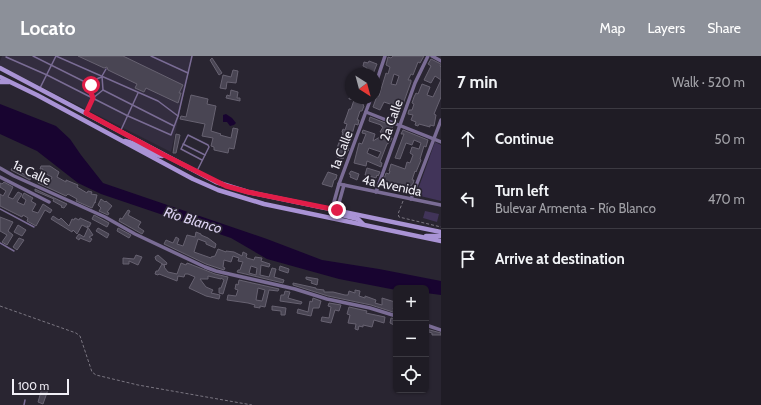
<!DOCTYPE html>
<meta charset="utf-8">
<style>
:root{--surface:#1f1c25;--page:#27252d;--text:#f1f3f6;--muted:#a1a1a7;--line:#3c3a42;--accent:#8c9099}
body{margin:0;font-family:Cabin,sans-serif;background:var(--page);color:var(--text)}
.controls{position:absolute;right:12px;bottom:12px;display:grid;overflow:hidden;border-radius:6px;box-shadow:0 1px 3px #0004}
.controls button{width:36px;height:36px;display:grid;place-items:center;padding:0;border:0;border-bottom:1px solid var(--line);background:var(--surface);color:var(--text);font:20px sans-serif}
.compass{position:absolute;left:345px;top:12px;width:36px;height:36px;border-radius:50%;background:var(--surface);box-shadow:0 1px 3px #0004;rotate:144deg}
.scale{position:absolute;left:12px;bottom:10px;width:57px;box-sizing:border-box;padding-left:4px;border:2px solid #f1eff7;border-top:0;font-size:11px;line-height:14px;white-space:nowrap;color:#f1eff7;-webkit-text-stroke:3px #292531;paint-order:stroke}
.stop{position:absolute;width:12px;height:12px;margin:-9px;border:3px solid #e11d48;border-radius:50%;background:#fff}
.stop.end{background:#e11d48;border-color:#fff;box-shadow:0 1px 4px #0008}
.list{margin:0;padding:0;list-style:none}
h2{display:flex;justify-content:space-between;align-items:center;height:52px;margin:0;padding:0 16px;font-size:17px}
h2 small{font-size:13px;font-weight:400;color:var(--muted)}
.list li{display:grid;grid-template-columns:26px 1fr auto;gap:12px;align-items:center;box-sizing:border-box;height:60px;padding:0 16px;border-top:1px solid var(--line)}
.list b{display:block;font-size:15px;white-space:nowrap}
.list p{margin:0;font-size:13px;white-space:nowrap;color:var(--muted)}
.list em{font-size:13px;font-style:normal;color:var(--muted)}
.icon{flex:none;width:22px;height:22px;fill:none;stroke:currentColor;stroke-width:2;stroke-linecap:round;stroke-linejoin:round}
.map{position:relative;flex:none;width:441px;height:349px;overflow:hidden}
header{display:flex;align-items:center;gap:24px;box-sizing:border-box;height:56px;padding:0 20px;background:var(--accent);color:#fff}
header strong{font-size:19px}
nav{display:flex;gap:22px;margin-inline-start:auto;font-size:14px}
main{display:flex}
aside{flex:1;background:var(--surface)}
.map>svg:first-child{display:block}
.built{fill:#332d3f}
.green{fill:#413459}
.water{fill:#180430}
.building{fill:#494553;stroke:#676271;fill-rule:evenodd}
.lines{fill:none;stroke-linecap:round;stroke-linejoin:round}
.path{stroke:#7a7681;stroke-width:1;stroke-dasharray:3 2;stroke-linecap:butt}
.service{stroke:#7a6c95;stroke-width:1.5}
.minor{stroke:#7a6c95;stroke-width:3.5}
.secondary{stroke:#a993d5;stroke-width:4.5}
.route{stroke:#e11d48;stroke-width:5}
.labels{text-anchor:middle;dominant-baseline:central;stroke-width:3.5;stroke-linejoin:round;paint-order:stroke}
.street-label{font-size:13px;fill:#f1eff7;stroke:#292531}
.water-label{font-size:14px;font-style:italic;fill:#ddd3f3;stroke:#292531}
</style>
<header>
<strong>Locato</strong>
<nav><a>Map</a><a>Layers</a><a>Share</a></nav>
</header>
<main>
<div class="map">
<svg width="441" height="349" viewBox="0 0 441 349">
<rect width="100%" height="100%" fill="#292531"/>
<polygon class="built" points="2,0 192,0 171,96 0,10 0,5"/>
<g class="green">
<polygon points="435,86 441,89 441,145 416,139"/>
<polygon points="425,155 439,158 437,166 423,162"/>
</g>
<g class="water">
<polygon points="0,48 56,70 70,83 81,99 103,127 267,183 322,204 379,213 441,225 441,239 426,237 426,232 396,232 396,234 339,223 267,203 231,182 101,138 78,127 37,95 0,78"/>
<polygon points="226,58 232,62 236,67 234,69 230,70 227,66 223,66 223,59"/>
</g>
<g class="building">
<polygon points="78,0 123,0 183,29 179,37 181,37 179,44 178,47 146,32 144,36 135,32 137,28 108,14 107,11 104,12"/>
<path d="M393,0H424L420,7L418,6L413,19L411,18L408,24H411V26L402,51L400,50L398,53L396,52V50L384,46L380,54L373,51L377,40H379L386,17L388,18L390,11L386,9L388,1L391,2ZM394,18L399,20L396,29L391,28Z"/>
<polygon points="212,2 222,17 219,19 210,4"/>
<polygon points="431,3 441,8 440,10 441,11 441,41 434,58 436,59 434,70 430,69 430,71 419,68 418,70 415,69 416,66 411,64 413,59 408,58 409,54 412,54 414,48 412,47 414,41 416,37 418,38 422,28 430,31 427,39 433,41 441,24 435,20 431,27 424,24 431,10 428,8"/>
<polygon points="369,5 377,8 373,18 365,17 367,12 363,10 364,6 368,7"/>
<polygon points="233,14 238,15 236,27 227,26 226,33 220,32 223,19 231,21"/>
<polygon points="231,34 238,36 237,42 240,42 240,45 226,42 227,39 230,40"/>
<polygon points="191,39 208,43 207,48 216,50 211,75 221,78 220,79 231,82 233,72 238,73 234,93 229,92 228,97 214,94 214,91 211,90 213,82 202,80 205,68 180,63 181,60 186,61"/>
<polygon points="349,42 365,42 363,49 364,50 362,55 360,55 357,64 359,64 358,69 355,68 353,75 349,84 351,84 348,92 349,92 348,95 346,95 343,103 337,101 339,96 336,94 343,77 342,76 343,73 345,74 347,68 344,67 347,59 349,53 351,53 354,44 349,43"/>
<path d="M370,61L393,70L388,81L392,82L390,86L387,88L380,106L382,107L381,111L367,105L366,110L354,107L359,87L362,88L366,78L362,77L363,74L375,78L373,85L385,78L380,76L383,71L381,70V69L369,65ZM369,92L381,96L378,102L367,97Z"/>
<polygon points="403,74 428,84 426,91 424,90 420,103 421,104 416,116 415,115 412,124 414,124 413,128 412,128 411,130 408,129 406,135 395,132 394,135 384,131 386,126 383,126 386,117 389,118 390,115 389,115 391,108 405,113 407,106 410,107 413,99 410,97 412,91 419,93 421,87 414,84 412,89 406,87 400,103 395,102 404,78 401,78"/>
<polygon points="176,78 180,79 176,97 173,97"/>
<polygon points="41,110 50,110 59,116 57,121 66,126 66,124 78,129 77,131 87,137 88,135 92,136 91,138 97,139 95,147 95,146 92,152 76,145 77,143 68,138 66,140 38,127 38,126 48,130 52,121 42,116 43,113 40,113"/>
<polygon points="12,112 31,122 30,124 11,114"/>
<polygon points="367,112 380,116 378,120 377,119 376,122 365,119"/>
<polygon points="351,115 359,118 357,124 350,121 351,119 349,118"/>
<polygon points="328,116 337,119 336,123 334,124 332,131 322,128"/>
<polygon points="4,126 13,131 8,141 13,143 18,136 22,138 17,146 24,149 26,144 22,141 24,137 33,142 31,145 36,148 32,155 38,157 43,148 52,154 50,157 45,154 36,170 27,165 28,162 23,159 22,161 0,150 0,138 3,140 6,135 0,131 0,127 2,128"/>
<polygon points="35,133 67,148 64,152 61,151 62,150 53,145 54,143 35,135"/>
<polygon points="101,143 105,146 106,145 112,150 107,156 109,157 108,159 99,155 101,152 98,149"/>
<polygon points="128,154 130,155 128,159 141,166 138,171 144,175 142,178 119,165 120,162 122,163"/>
<polygon points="94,159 109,167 107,171 92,163"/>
<polygon points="53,160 59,164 61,162 69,170 72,163 74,164 75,162 79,164 80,162 91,167 89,171 87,170 93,179 89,181 92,183 90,186 80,182 79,184 76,182 79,178 84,181 88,172 82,169 77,178 73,174 72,176 51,163"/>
<polygon points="0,161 13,166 8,175 13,179 7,189 2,186 7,179 0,175"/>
<polygon points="18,169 26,174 22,180 14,176"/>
<polygon points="98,172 109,178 107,182 96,175"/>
<polygon points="118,172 131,179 129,182 117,175"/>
<path d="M196,176L201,178V179L208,182L216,188L215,192L206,188V186L198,183L194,196L211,202V201L215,200L218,193L226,196V195L234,196L242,200L243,196L247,198L246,201L247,202L254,204L255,201L262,202L261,205L270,208L269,211L261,209L260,219L269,221L272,212L276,213L274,221L284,224L283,227L237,216L238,214H240L242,208L243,206L238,205L239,202L233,200L231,206L224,204L223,211L225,212L224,214L206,208L164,188L166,184L173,187L176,181L179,183L177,188L183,190L187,179L195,181ZM251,210L257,212L256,219L249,217Z"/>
<polygon points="19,182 24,184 17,194 13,191"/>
<polygon points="136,199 142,201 138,209 129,205 129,208 123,208 123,202 134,203"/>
<polygon points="158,199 167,207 166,209 165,208 164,209 156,204 155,201"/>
<polygon points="181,207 186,209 187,207 190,208 215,218 228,221 223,238 219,237 219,232 221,232 224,224 221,222 221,223 208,220 208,223 200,223 206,231 213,234 211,237 220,239 219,243 206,240 189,232 195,221 188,218 185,218 184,221 178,220 177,225 159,218 158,219 155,218 156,215 158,215 162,208 165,210 164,211 168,216 177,218"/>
<polygon points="280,210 289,213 288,217 279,214"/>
<polygon points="306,221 318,223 317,229 311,227 312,225 306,223"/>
<path d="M239,224L279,233L278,235L269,234L265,251L260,250V252L254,251L255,249L248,247L227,244L228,239L236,240L238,234L235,233L236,228L238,229ZM258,232L265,234L262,245L256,244Z"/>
<polygon points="293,227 316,232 316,233 324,234 324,236 333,236 345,239 348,239 349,235 355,237 355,234 360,235 359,240 365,242 365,240 376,244 375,247 382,249 382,242 395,246 393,253 396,254 396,257 371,249 328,240 293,229"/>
<polygon points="285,235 290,236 288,242 302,246 301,248 280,245 281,239 284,239"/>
<polygon points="313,242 321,245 319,252 313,252 311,260 297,257 298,253 308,256 310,245 312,246"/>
<polygon points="329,247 341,249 339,255 335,254 331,267 321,265 322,261 329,262 331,251 328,250"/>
<polygon points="272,250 286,252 285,259 281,259 281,255 272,254"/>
<polygon points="349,251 367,255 366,257 385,261 384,267 374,264 372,271 363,269 363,271 359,270 358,274 355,273 356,268 348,267 350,259 347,258"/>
<polygon points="391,262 396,263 396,270 390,267"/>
<polygon points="426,273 441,277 441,279 432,279 432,277 426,275"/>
<polygon points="43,329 49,331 43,348 38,346"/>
</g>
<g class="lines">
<g class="path">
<polyline points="403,145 398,158 399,161 441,171"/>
<polyline points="0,250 76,277 80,280 92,316 96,319 138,329 252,349"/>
</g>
<g class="service">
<polyline points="33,0 91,29"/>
<polyline points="56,0 158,45 178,60"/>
<polyline points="151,0 188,17"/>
<polyline points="6,1 47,19 128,60 171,79 178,60 192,0"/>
<polyline points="40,32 56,0"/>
<polyline points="103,34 174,70"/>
<path d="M93,42C90,32 90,24 102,21"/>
<polyline points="86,55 93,42 103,34 102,20 106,13"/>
<polyline points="121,74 138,37"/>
<polyline points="183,88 205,99"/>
<polyline points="197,115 209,91 208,89 188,79 181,93 202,104"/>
<polyline points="0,153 34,171"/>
<polyline points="0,187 14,195"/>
<polyline points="24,349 25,344"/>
</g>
<g class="minor">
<polyline points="432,0 441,5"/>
<polyline points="375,30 385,0"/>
<polyline points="366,56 441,86"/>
<polyline points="0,112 14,120 105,161 135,178 205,211 216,215 295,233 327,243 370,252 396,260"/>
<polyline points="0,121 49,146"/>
<polyline points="339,128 441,149"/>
<polyline points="376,136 415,27 428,0"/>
<polyline points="411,143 441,64"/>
<polyline points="332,153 339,128 371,42"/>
<polyline points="337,154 344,129"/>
<polyline points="426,269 441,274"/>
</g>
<g class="secondary">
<polyline points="0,12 216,126 248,136 441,176"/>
<polyline points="0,21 37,39 193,123 218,134 264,148 441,185"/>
<polyline points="0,26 9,26"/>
<path d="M125,85C139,87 149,99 162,100L164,99"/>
<polyline points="332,153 334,157 358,163 363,168"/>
<polyline points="426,180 441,180"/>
</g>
</g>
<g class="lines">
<polyline class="route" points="91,29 90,34 93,42 86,57 164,99 226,130 248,136 337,154"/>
</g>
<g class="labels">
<g class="street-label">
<text transform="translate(391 64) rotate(-70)">2a Calle</text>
<text transform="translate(341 94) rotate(-69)">1a Calle</text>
<text transform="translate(32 116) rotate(26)">1a Calle</text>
<text transform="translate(392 129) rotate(12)">4a Avenida</text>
</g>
<g class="water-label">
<text transform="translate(193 164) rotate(17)">Río Blanco</text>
</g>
</g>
</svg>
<div class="controls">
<button>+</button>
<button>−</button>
<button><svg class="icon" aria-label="locate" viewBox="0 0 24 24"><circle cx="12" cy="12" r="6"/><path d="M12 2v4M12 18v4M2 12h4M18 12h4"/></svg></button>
</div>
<svg class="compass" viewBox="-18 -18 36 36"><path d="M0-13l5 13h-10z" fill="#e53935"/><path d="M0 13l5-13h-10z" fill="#a1a1a7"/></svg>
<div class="scale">100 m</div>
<div class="stop" style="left:91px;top:29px"></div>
<div class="stop end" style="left:337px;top:154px"></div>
</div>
<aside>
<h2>7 min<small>Walk · 520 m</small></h2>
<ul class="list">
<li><svg class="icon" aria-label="ahead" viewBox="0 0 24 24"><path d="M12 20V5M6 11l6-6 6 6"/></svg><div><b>Continue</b></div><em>50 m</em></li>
<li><svg class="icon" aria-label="left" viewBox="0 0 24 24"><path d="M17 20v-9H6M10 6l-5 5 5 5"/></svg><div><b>Turn left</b><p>Bulevar Armenta - Río Blanco</p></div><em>470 m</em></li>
<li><svg class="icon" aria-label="arrive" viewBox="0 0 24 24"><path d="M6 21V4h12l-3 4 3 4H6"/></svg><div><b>Arrive at destination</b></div></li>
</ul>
</aside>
</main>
